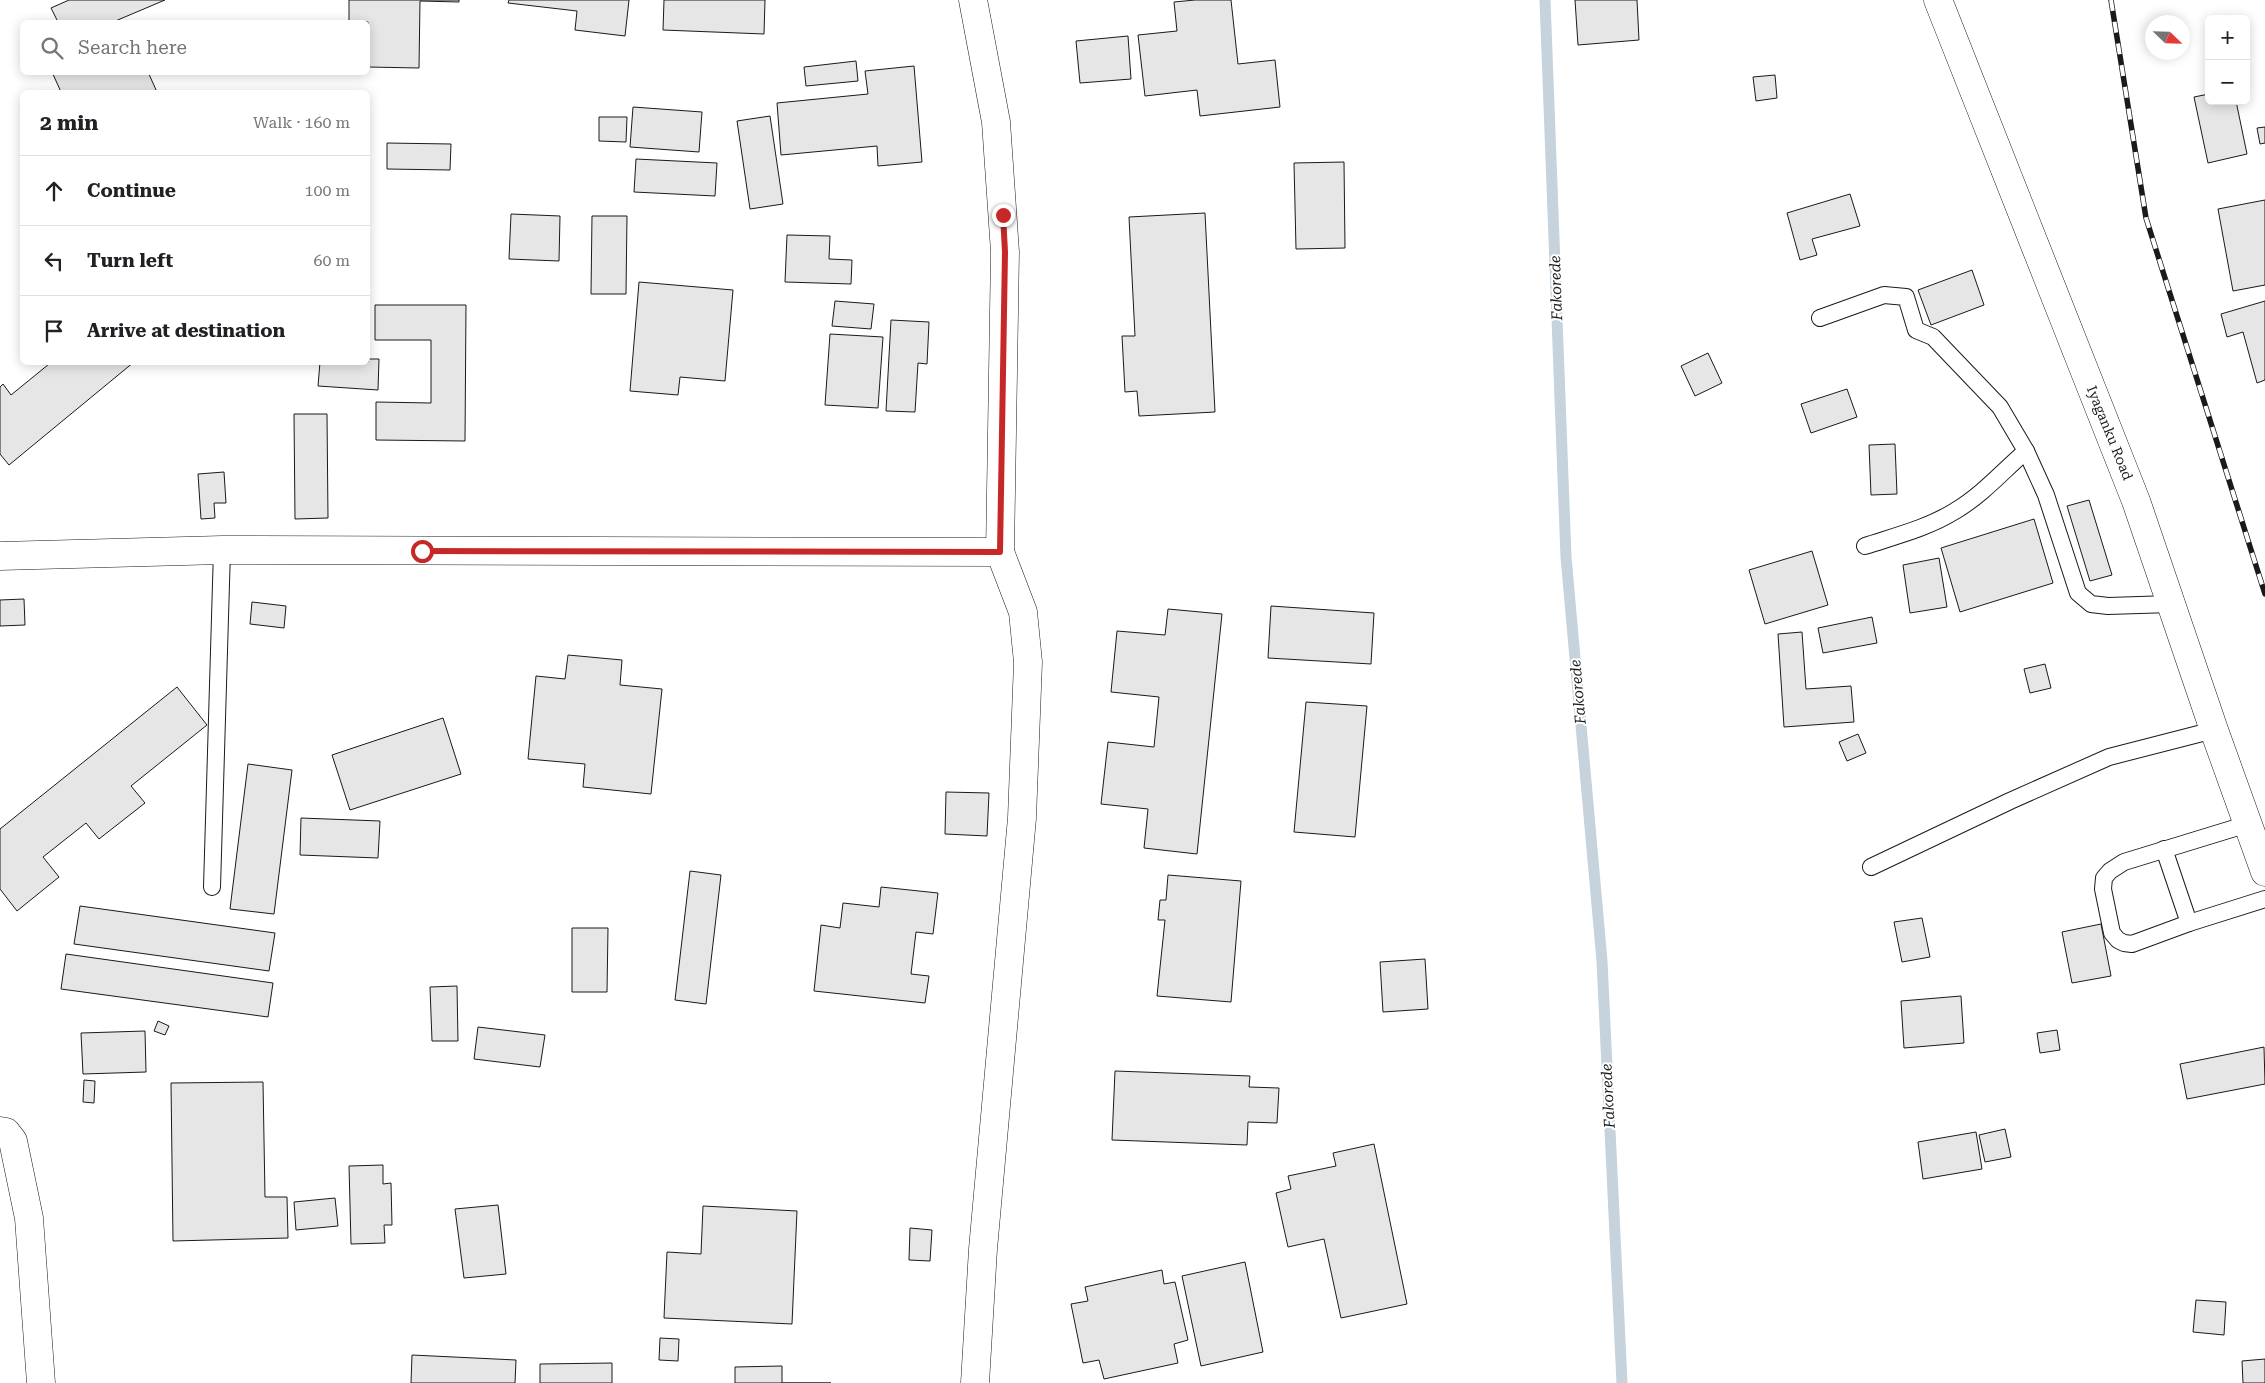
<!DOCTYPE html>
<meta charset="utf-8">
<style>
:root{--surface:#fff;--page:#f6f6f6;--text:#202124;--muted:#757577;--line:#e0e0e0}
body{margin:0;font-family:"Roboto Serif",serif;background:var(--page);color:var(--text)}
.controls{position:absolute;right:15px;top:15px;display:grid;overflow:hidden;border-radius:8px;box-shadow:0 2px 12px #0003}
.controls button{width:45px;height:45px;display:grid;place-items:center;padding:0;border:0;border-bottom:1px solid var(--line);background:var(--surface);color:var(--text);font:25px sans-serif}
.compass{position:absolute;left:2145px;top:15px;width:45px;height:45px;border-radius:50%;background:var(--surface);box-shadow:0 2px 12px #0003;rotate:113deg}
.stop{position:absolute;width:15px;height:15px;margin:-11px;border:4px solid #c62828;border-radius:50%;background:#fff}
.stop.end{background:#c62828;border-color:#fff;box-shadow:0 1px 5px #0008}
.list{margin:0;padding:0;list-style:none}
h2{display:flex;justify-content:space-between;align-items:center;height:65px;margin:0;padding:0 20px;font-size:21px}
h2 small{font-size:16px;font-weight:400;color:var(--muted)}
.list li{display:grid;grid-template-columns:32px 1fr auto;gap:15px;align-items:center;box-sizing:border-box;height:70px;padding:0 20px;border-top:1px solid var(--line)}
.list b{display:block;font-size:19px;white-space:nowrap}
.list em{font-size:16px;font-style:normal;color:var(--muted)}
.icon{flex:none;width:28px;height:28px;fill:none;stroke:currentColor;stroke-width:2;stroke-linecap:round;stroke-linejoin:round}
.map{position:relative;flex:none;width:2265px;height:1383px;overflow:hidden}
.search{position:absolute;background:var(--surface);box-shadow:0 2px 12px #0003;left:20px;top:20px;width:350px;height:55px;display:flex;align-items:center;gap:12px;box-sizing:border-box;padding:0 18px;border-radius:8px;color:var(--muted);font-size:19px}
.panel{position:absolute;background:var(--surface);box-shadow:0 2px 12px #0003;left:20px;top:90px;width:350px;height:275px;border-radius:8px}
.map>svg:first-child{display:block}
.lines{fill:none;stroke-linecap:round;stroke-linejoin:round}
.stream{stroke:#c6d2dc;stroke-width:11}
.building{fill:#e6e6e6;stroke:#1a1a1a}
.lane-casing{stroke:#1a1a1a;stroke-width:18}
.street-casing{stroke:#1a1a1a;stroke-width:29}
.highway-casing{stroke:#1a1a1a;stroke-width:29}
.lane{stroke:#fff;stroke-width:16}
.street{stroke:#fff;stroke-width:28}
.highway{stroke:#fff;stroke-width:28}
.rail-casing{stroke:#1a1a1a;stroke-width:5.5}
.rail{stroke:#fff;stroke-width:4;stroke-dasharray:11;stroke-linecap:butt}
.route{stroke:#c62828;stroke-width:6}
.labels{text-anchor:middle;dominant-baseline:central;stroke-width:4;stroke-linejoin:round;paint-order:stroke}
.street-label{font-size:14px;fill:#1a1a1a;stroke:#fff}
.water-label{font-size:15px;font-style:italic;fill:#1a1a1a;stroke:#fff}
</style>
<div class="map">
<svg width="2265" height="1383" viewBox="0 0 2265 1383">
<rect width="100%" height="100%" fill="#fff"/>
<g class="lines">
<polyline class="stream" points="1545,0 1566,557 1602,961 1622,1383"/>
</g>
<g class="building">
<polygon points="69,0 165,0 113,22 58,22 51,8"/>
<polygon points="349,0 459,0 459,2 420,1 419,68 368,67 368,22 349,22"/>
<polygon points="509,0 629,0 625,36 575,30 577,11 508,3"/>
<polygon points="664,0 765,0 764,34 663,30"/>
<polygon points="1195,0 1231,0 1238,64 1275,60 1280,107 1200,116 1197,90 1145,96 1138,35 1177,31 1174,2"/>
<polygon points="1575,0 1637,0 1639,40 1578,45"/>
<polygon points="1128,36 1131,79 1080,83 1076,41"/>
<polygon points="856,61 858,81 806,86 804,67"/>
<polygon points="914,66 922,162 878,166 877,146 781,155 777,103 868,94 865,71"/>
<polygon points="52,72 148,72 157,92 61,92"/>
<polygon points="1775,75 1777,98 1756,101 1753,77"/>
<polygon points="2209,94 2209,101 2236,101 2247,154 2208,163 2194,97"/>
<polygon points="633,107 702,112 699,152 630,147"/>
<polygon points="770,116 783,204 750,209 737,121"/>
<polygon points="599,117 627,117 626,142 599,141"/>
<polygon points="2265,127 2265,143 2260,144 2257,128"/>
<polygon points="387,143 451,144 450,170 387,169"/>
<polygon points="636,159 717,163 715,196 634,192"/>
<polygon points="1344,162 1345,248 1296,249 1294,163"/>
<polygon points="1850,194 1860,226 1812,239 1817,255 1800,260 1787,213"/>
<polygon points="2265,200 2265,285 2233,291 2218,209"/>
<polygon points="1205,213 1215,412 1139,416 1137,391 1125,392 1122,336 1135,336 1129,217"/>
<polygon points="511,214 560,216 559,261 509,259"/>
<polygon points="592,216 627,216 626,294 591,294"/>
<polygon points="787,235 830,236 829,259 852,260 851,284 785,282"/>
<polygon points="1972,270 1984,305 1931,325 1918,290"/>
<polygon points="639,282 733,290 725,381 680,377 678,395 630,391"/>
<polygon points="835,301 874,304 871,329 832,326"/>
<polygon points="2265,301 2265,380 2257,383 2243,332 2227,337 2221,314"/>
<polygon points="375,305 466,305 465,441 376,440 376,402 431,403 431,340 375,340"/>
<polygon points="891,320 929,322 927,364 918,363 915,412 886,411"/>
<polygon points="830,334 883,337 878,408 825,405"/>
<polygon points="1708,353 1722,383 1695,396 1681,366"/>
<polygon points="368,359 379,359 378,390 318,386 320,362 368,362"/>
<polygon points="47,362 134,362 9,465 0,454 0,387 3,384 11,395 49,364"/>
<polygon points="1847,389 1857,417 1811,433 1801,404"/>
<polygon points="294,414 327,414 328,518 295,519"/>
<polygon points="1895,444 1897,494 1871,495 1869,445"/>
<polygon points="224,472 226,503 214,503 215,518 201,519 198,474"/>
<polygon points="2089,500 2112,575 2090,581 2067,506"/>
<polygon points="2034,519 2053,583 1960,612 1941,548"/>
<polygon points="1812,551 1828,605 1765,624 1749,570"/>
<polygon points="1939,558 1947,607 1910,613 1903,565"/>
<polygon points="24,599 25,625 0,626 0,600"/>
<polygon points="252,602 286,606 284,628 250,624"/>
<polygon points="1271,606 1374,613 1371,664 1268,658"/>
<polygon points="1168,609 1222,614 1197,854 1144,848 1148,809 1101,804 1108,742 1154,747 1159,697 1111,692 1117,631 1165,635"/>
<polygon points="1872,617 1877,643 1823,653 1818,628"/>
<polygon points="1802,632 1806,689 1851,686 1854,722 1784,727 1778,634"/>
<polygon points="568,655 622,660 620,685 662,689 651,794 583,787 585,764 528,759 536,676 565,679"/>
<polygon points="2045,664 2051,688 2030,693 2024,669"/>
<polygon points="177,687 207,725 131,786 145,803 99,839 86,823 43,857 59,877 17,911 0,889 0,829"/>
<polygon points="1306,702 1367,706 1355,837 1294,832"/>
<polygon points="443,718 461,774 350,810 332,755"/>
<polygon points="1858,734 1866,753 1847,761 1839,742"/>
<polygon points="248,764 292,770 274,914 230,909"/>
<polygon points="946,792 989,793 987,836 945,834"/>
<polygon points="301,818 380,821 378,858 300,855"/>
<polygon points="690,871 721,875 706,1004 675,1000"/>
<polygon points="1168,875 1241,881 1231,1002 1157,996 1165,920 1158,920 1160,900 1166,900"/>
<polygon points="881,887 938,893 933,934 916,932 911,974 929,976 925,1003 814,991 821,925 840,928 843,903 879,907"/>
<polygon points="80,906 275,933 269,971 74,944"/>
<polygon points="1922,918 1930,957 1902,962 1894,922"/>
<polygon points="2101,924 2111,976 2072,983 2062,932"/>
<polygon points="572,928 608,928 607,992 572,992"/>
<polygon points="66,954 273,983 268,1017 61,989"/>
<polygon points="1425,959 1428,1009 1383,1012 1380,962"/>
<polygon points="457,986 458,1041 432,1041 430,987"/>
<polygon points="1961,996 1964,1043 1904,1048 1901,1001"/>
<polygon points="158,1021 169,1026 165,1035 154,1031"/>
<polygon points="478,1027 545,1035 540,1067 474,1059"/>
<polygon points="2057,1030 2060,1050 2040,1053 2037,1033"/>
<polygon points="145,1031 146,1072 83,1074 81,1033"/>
<polygon points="2264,1047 2265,1084 2187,1099 2180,1064"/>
<polygon points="1115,1071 1250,1076 1249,1087 1279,1088 1277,1123 1248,1122 1247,1145 1112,1140"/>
<polygon points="84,1080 95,1081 94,1103 83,1102"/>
<polygon points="263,1082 265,1197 287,1197 288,1238 173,1241 171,1083"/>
<polygon points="2005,1129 2011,1157 1985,1162 1979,1135"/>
<polygon points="1976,1132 1982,1169 1923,1179 1918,1142"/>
<polygon points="1374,1144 1407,1304 1341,1318 1324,1239 1288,1247 1276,1193 1291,1189 1288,1176 1336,1166 1333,1153"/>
<polygon points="383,1165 383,1184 391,1183 392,1225 384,1225 385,1243 351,1244 349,1166"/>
<polygon points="335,1198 338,1226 296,1230 294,1202"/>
<polygon points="498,1205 506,1274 464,1278 455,1209"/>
<polygon points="703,1206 797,1211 792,1324 664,1318 667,1252 701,1254"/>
<polygon points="910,1228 932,1230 930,1261 909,1260"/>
<polygon points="1245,1262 1263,1352 1201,1366 1182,1276"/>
<polygon points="1162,1270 1164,1284 1175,1282 1188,1340 1174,1344 1178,1363 1104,1379 1099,1360 1083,1363 1071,1304 1088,1301 1085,1287"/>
<polygon points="2196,1300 2226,1302 2224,1335 2193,1332"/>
<polygon points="660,1338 679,1339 678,1361 659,1360"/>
<polygon points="412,1355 516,1360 515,1383 411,1383"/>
<polygon points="2265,1359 2265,1383 2243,1383 2242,1361"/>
<polygon points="612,1363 612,1383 540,1383 540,1364"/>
<polygon points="782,1366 782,1383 831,1383 735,1383 735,1367"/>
</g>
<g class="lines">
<defs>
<g id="lane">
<polyline points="1820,318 1884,295 1906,297 1916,330 1933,337 2000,407 2026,451 2046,495 2078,593 2091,604 2108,606 2171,604"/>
<path d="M1865,546C1895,536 1928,528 1955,511C1982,495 2003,471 2026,451"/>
<polyline points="2248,824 2124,862 2110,871 2104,878 2103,889 2112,933 2118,940 2124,943 2132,944 2189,923 2265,899"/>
<polyline points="2164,849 2189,923"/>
<polyline points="1871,867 2010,801 2109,757 2214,730"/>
<polyline points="212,887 222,550"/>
</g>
<g id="street">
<polyline points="973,0 996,122 1005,252 1000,552 1023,612 1028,662 1022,818 983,1249 975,1383"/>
<polyline points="0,556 222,550 1000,552"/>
<polyline points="0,1131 6,1132 13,1141 29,1218 41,1383"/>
</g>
<polyline id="highway" points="1938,0 2136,501 2214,730 2265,872"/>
</defs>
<use href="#lane" class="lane-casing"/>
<use href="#street" class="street-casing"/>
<use href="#highway" class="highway-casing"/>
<use href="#lane" class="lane"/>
<use href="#street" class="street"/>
<use href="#highway" class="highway"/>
<defs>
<polyline id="rail" points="2111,0 2146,218 2265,594"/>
</defs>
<use href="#rail" class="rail-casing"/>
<use href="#rail" class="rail"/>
</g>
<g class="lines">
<polyline class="route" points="422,551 1000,552 1005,252 1003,215"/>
</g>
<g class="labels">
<g class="street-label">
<text transform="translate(2110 433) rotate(68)">Iyaganku Road</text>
</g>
<g class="water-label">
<text transform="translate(1556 288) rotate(-92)">Fakorede</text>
<text transform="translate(1578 692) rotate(-95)">Fakorede</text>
<text transform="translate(1608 1096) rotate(-93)">Fakorede</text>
</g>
</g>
</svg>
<div class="controls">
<button>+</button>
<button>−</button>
</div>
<svg class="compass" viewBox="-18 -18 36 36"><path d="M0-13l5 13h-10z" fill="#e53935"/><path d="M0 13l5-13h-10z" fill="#757577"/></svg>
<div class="stop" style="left:422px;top:551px"></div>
<div class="stop end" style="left:1003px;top:215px"></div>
<div class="search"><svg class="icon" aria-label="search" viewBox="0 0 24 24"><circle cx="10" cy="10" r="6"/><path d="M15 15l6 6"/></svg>Search here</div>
<section class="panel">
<h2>2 min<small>Walk · 160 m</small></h2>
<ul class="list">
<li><svg class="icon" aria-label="ahead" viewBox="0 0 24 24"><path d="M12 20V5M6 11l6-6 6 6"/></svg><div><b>Continue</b></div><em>100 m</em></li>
<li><svg class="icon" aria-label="left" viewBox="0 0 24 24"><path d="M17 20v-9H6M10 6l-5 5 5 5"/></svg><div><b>Turn left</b></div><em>60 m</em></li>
<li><svg class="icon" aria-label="arrive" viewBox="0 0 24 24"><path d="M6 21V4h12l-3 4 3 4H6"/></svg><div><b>Arrive at destination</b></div></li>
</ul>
</section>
</div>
